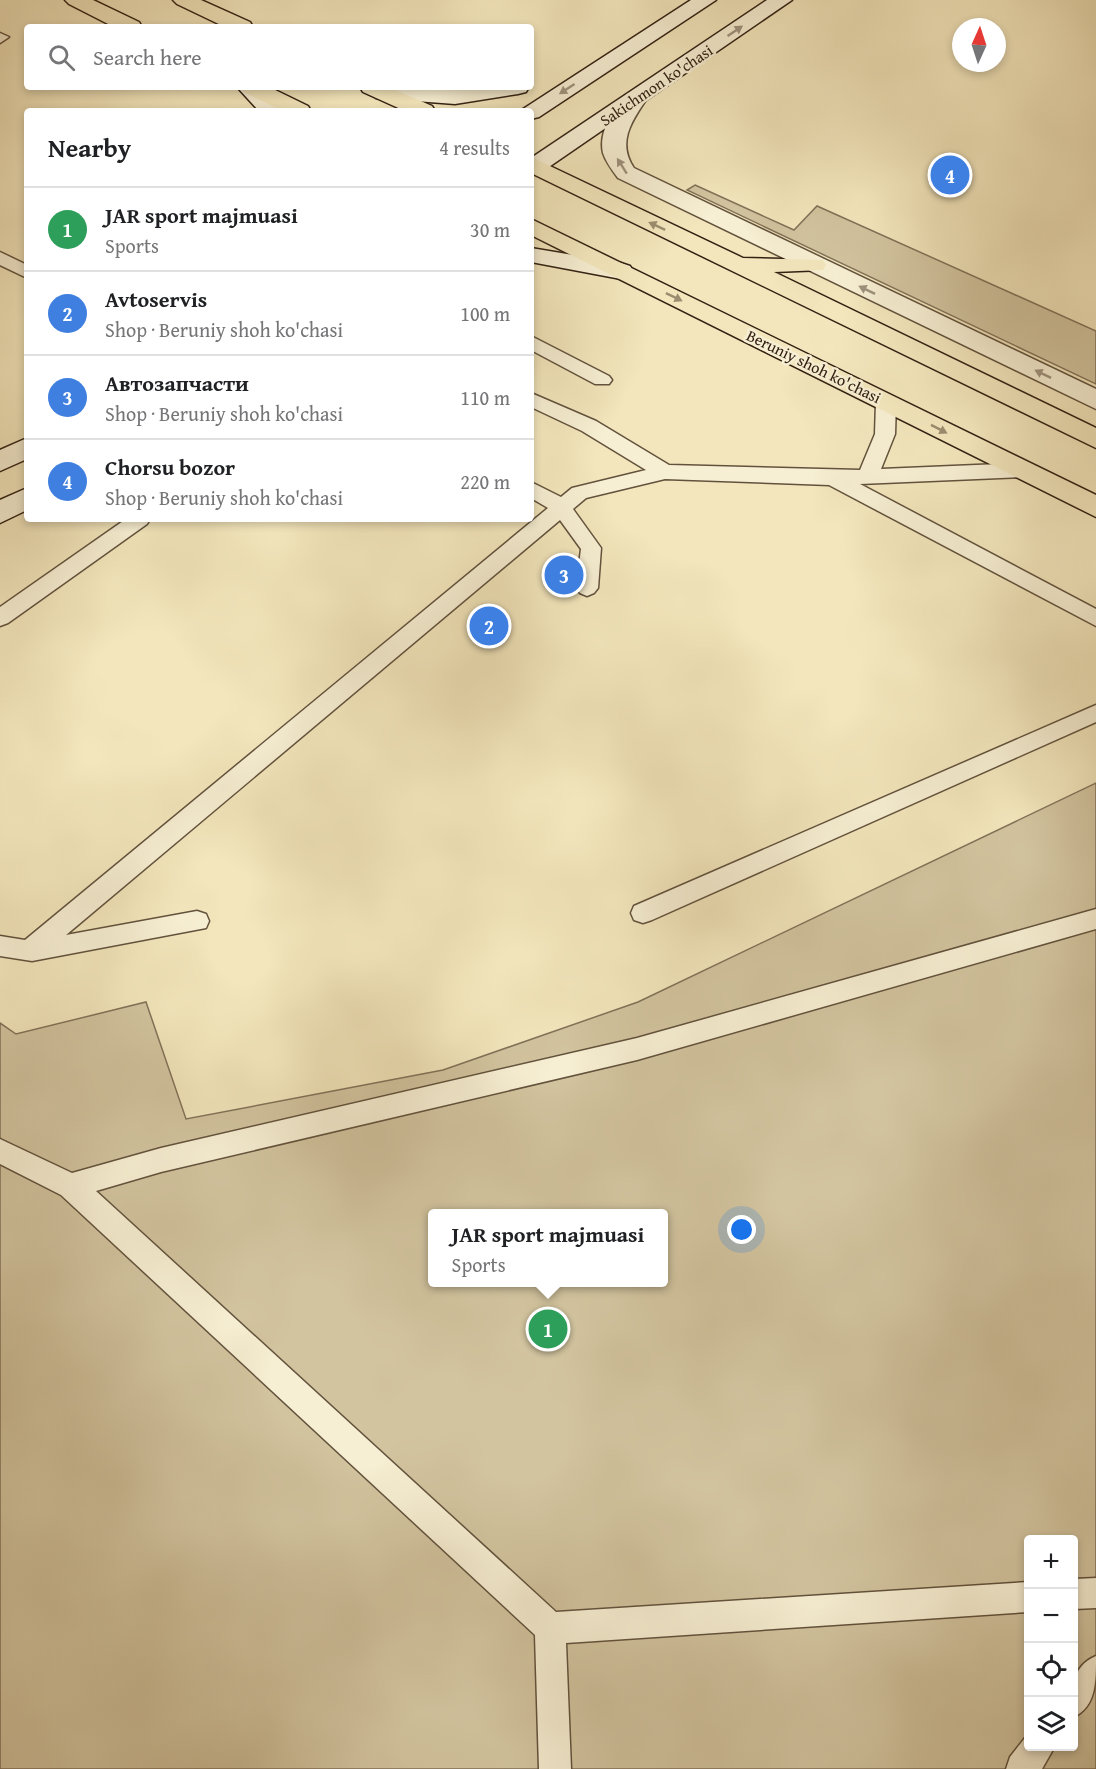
<!DOCTYPE html>
<meta charset="utf-8">
<style>
:root{--surface:#fff;--page:#f6f6f6;--text:#202124;--muted:#757577;--line:#e0e0e0;--accent:#8f2418}
body{margin:0;font-family:"Gentium Book Plus",serif;background:var(--page);color:var(--text)}
.controls{position:absolute;right:18px;bottom:18px;display:grid;overflow:hidden;border-radius:6px;box-shadow:0 3px 9px #0003}
.controls button{width:54px;height:54px;display:grid;place-items:center;padding:0;border:0;border-bottom:2px solid var(--line);background:var(--surface);color:var(--text);font:30px sans-serif}
.compass{position:absolute;left:952px;top:18px;width:54px;height:54px;border-radius:50%;background:var(--surface);box-shadow:0 3px 9px #0003;rotate:3deg}
.you{position:absolute;left:742px;top:1230px;width:21px;height:21px;margin:-15px;border:4px solid #fff;border-radius:50%;background:#1a73e8;box-shadow:0 0 0 9px #1a73e833}
.badge{display:grid;place-items:center;width:39px;height:39px;border-radius:50%;background:var(--accent);color:#fff;font-size:20px;font-weight:700}
.pin{position:absolute;translate:-50% -50%;border:3px solid #fff;box-shadow:0 2px 6px #0006}
.popup{position:absolute;left:428px;top:1209px;width:240px;height:78px;box-sizing:border-box;display:grid;place-content:center;border-radius:6px;background:var(--surface);filter:drop-shadow(0 2px 4px #0005);font-size:20px;white-space:nowrap;color:var(--muted)}
.popup b{font-size:22px;color:var(--text)}
.popup::after{content:'';position:absolute;left:50%;top:100%;margin-left:-12px;border:12px solid transparent;border-top-color:var(--surface)}
.list{margin:0;padding:0;list-style:none}
h2{display:flex;justify-content:space-between;align-items:center;height:78px;margin:0;padding:0 24px;font-size:26px}
h2 small{font-size:20px;font-weight:400;color:var(--muted)}
.list li{display:grid;grid-template-columns:39px 1fr auto;gap:18px;align-items:center;box-sizing:border-box;height:84px;padding:0 24px;border-top:2px solid var(--line)}
.list b{display:block;font-size:22px;white-space:nowrap}
.list p{margin:0;font-size:20px;white-space:nowrap;color:var(--muted)}
.list em{font-size:20px;font-style:normal;color:var(--muted)}
.icon{flex:none;width:33px;height:33px;fill:none;stroke:currentColor;stroke-width:2;stroke-linecap:round;stroke-linejoin:round}
.map{position:relative;flex:none;width:1096px;height:1769px;overflow:hidden}
.search{position:absolute;background:var(--surface);box-shadow:0 3px 9px #0003;left:24px;top:24px;width:510px;height:66px;display:flex;align-items:center;gap:15px;box-sizing:border-box;padding:0 21px;border-radius:6px;color:var(--muted);font-size:22px}
.panel{position:absolute;background:var(--surface);box-shadow:0 3px 9px #0003;left:24px;top:108px;width:510px;height:414px;border-radius:6px}
.map>svg:first-child{display:block}
.green{fill:#d2c49f;stroke:#827259;stroke-width:1.5;fill-rule:evenodd}
.lines{fill:none;stroke-linecap:round;stroke-linejoin:round}
.service-casing{stroke:#62523d;stroke-width:3}
.minor-casing{stroke:#62523d;stroke-width:3}
.secondary-casing{stroke:#322013;stroke-width:3}
.primary-casing{stroke:#322013;stroke-width:3}
.service{fill:#f7efd3;fill-rule:evenodd}
.minor{fill:#f7efd3;fill-rule:evenodd}
.secondary{fill:#f7efd3;fill-rule:evenodd}
.primary{fill:#f3e6bc;fill-rule:evenodd}
.oneway{fill:#9e927d}
.oneway2{fill:#9c8d70}
.labels{text-anchor:middle;dominant-baseline:central;stroke-width:5;stroke-linejoin:round;paint-order:stroke}
.far-street-label{font-size:16px;fill:#322013;stroke:#f7efd3}
</style>
<div class="map">
<svg width="1096" height="1769" viewBox="0 0 1096 1769">
<rect width="100%" height="100%" fill="#f3e6bc"/>
<filter id="stains"><feTurbulence type="fractalNoise" baseFrequency=".00333" numOctaves="4"/><feColorMatrix values="0 0 0 0 .2 0 0 0 0 .09 0 0 0 0 .02 0 0 0 .5 -.17"/></filter>
<radialGradient id="worn" r=".72"><stop offset=".6" stop-color="#630" stop-opacity="0"/><stop offset="1" stop-color="#630" stop-opacity=".3"/></radialGradient>
<g class="green">
<polygon points="695,185 794,230 817,206 1096,331 1096,384 687,190"/>
<path d="M1096,783V1769H0V1023L16,1034L146,1002L186,1119L443,1070L638,1002ZM432,1214H664V1282H432ZM1028,1540H1074V1746H1028Z"/>
</g>
<g class="lines">
<defs>
<g id="service">
<polygon points="0,33 9,37 0,43"/>
<polygon points="0,252 27,265 27,278 0,265"/>
<polygon points="531,336 609,376 612,380 609,384 595,384 531,350"/>
<polygon points="531,393 596,421 669,465 860,470 875,434 876,402 879,398 893,398 896,402 895,434 881,469 1021,463 1028,465 1031,470 1028,475 1021,477 860,484 1096,609 1096,626 829,485 665,479 586,498 573,509 601,548 598,588 594,593 587,596 580,593 576,588 581,549 560,520 66,935 197,911 206,914 209,921 206,928 32,961 0,956 0,936 25,940 548,508 531,498 531,482 561,497 572,488 646,470 582,431 531,407"/>
<polygon points="126,519 150,519 147,524 8,623 0,626 0,607"/>
<polygon points="1096,705 1096,722 652,920 643,923 634,920 631,913 634,906"/>
<polygon points="1096,909 1096,929 637,1060 161,1172 96,1191 556,1612 1028,1582 1028,1612 566,1643 571,1769 539,1769 535,1635 61,1195 0,1164 0,1139 72,1173 161,1148 637,1038"/>
<polygon points="1096,1578 1096,1608 1074,1609 1074,1579"/>
<path d="M1096,1656C1096,1682 1096,1706 1074,1717C1071,1692 1070,1667 1096,1656Z"/>
<polygon points="1028,1734 1028,1746 1055,1746 1042,1769 1006,1769 1010,1757"/>
</g>
<path id="minor" d="M635,93L643,95L646,100C631,122 617,143 634,168L1096,389V409L618,178C612,170 606,162 603,153C598,133 615,98 635,93Z"/>
<g id="secondary">
<polygon points="691,0 716,0 539,117 531,119 531,111 520,111"/>
<polygon points="767,0 792,0 543,171 531,172 531,158"/>
<polygon points="237,87 261,87 283,111 259,111"/>
<polygon points="381,87 455,90 476,87 529,87 526,92 518,94 455,104 376,98 373,93"/>
<polygon points="531,248 621,263 630,266 633,271 630,276 621,279 531,262"/>
<polygon points="27,438 27,459 0,471 0,450"/>
<polygon points="27,488 27,510 0,523 0,500"/>
</g>
<g id="primary">
<polygon points="65,0 93,0 139,22 142,27 114,27 69,4"/>
<polygon points="173,0 201,0 250,22 253,27 225,27 177,4"/>
<polygon points="241,87 269,87 308,106 311,111 282,111 244,92"/>
<polygon points="360,87 389,87 432,106 435,111 405,111 363,92"/>
<polygon points="531,157 743,258 823,260 826,265 823,270 774,272 1096,428 1096,448 531,173"/>
<polygon points="531,219 1096,495 1096,517 531,235"/>
</g>
</defs>
<use href="#service" class="service-casing"/>
<use href="#minor" class="minor-casing"/>
<use href="#secondary" class="secondary-casing"/>
<use href="#primary" class="primary-casing"/>
<use href="#service" class="service"/>
<use href="#minor" class="minor"/>
<use href="#secondary" class="secondary"/>
<use href="#primary" class="primary"/>
</g>
<defs><path id="oneway-solid" d="M-6-.8H1V-3.2L6.5 0L1 3.2V.8H-6Z" transform="scale(1.5)"/></defs>
<g class="oneway">
<use href="#oneway-solid" transform="translate(735 31) rotate(-34)"/>
<use href="#oneway-solid" transform="translate(567 89) rotate(147)"/>
<use href="#oneway-solid" transform="translate(622 166) rotate(-122)"/>
<use href="#oneway-solid" transform="translate(867 290) rotate(-154)"/>
<use href="#oneway-solid" transform="translate(1043 374) rotate(-154)"/>
</g>
<g class="oneway2">
<use href="#oneway-solid" transform="translate(657 226) rotate(-155)"/>
<use href="#oneway-solid" transform="translate(674 297) rotate(26)"/>
<use href="#oneway-solid" transform="translate(939 429) rotate(27)"/>
</g>
<g class="labels">
<g class="far-street-label">
<text transform="translate(656 85) rotate(-34)">Sakichmon ko'chasi</text>
<text transform="translate(814 366) rotate(26)">Beruniy shoh ko'chasi</text>
</g>
</g>
<rect width="100%" height="100%" filter="url(#stains)"/>
<rect width="100%" height="100%" fill="url(#worn)"/>
</svg>
<div class="controls">
<button>+</button>
<button>−</button>
<button><svg class="icon" aria-label="locate" viewBox="0 0 24 24"><circle cx="12" cy="12" r="6"/><path d="M12 2v4M12 18v4M2 12h4M18 12h4"/></svg></button>
<button><svg class="icon" aria-label="layers" viewBox="0 0 24 24"><path d="M12 4l9 5-9 5-9-5zM3 14l9 5 9-5"/></svg></button>
</div>
<svg class="compass" viewBox="-18 -18 36 36"><path d="M0-13l5 13h-10z" fill="#e53935"/><path d="M0 13l5-13h-10z" fill="#757577"/></svg>
<div class="you"></div>
<div class="pin badge" style="left:548px;top:1329px;background:#2e9e5b">1</div>
<div class="popup"><b>JAR sport majmuasi</b>Sports</div>
<div class="pin badge" style="left:489px;top:626px;background:#3f7fe0">2</div>
<div class="pin badge" style="left:564px;top:575px;background:#3f7fe0">3</div>
<div class="pin badge" style="left:950px;top:175px;background:#3f7fe0">4</div>
<div class="search"><svg class="icon" aria-label="search" viewBox="0 0 24 24"><circle cx="10" cy="10" r="6"/><path d="M15 15l6 6"/></svg>Search here</div>
<section class="panel">
<h2>Nearby<small>4 results</small></h2>
<ul class="list">
<li><span class="badge" style="background:#2e9e5b">1</span><div><b>JAR sport majmuasi</b><p>Sports</p></div><em>30 m</em></li>
<li><span class="badge" style="background:#3f7fe0">2</span><div><b>Avtoservis</b><p>Shop · Beruniy shoh ko'chasi</p></div><em>100 m</em></li>
<li><span class="badge" style="background:#3f7fe0">3</span><div><b>Автозапчасти</b><p>Shop · Beruniy shoh ko'chasi</p></div><em>110 m</em></li>
<li><span class="badge" style="background:#3f7fe0">4</span><div><b>Chorsu bozor</b><p>Shop · Beruniy shoh ko'chasi</p></div><em>220 m</em></li>
</ul>
</section>
</div>
